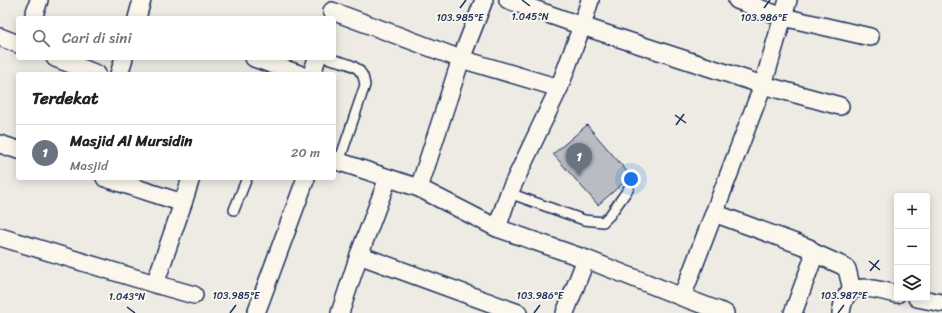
<!DOCTYPE html>
<html lang="id">
<meta charset="utf-8">
<style>
:root{--surface:#fff;--page:#f6f6f6;--text:#222;--muted:#767676;--line:#e0e0e0;--accent:#b45309}
body{margin:0;font-family:Sriracha,sans-serif;background:var(--page);color:var(--text)}
.controls{position:absolute;right:12px;bottom:12px;display:grid;overflow:hidden;border-radius:4px;box-shadow:0 2px 10px #0003}
.controls button{width:36px;height:36px;display:grid;place-items:center;padding:0;border:0;border-bottom:1px solid var(--line);background:var(--surface);color:var(--text);font:20px sans-serif}
.you{position:absolute;left:631px;top:179px;width:14px;height:14px;margin:-10px;border:3px solid #fff;border-radius:50%;background:#1a73e8;box-shadow:0 0 0 6px #1a73e833}
.badge{display:grid;place-items:center;width:26px;height:26px;border-radius:50%;background:var(--accent);color:#fff;font-size:13px;font-weight:700}
.pin{position:absolute;translate:-50% -33px;filter:drop-shadow(0 1px 2px #0008)}
.pin::after{content:'';position:absolute;top:21px;width:14px;height:12px;background:inherit;clip-path:polygon(0 0,100% 0,50% 100%)}
.list{margin:0;padding:0;list-style:none}
h2{display:flex;justify-content:space-between;align-items:center;height:52px;margin:0;padding:0 16px;font-size:17px}
h2 small{font-size:13px;font-weight:400;color:var(--muted)}
.list li{display:grid;grid-template-columns:26px 1fr auto;gap:12px;align-items:center;box-sizing:border-box;height:56px;padding:0 16px;border-top:1px solid var(--line)}
.list b{display:block;font-size:15px;white-space:nowrap}
.list p{margin:0;font-size:13px;white-space:nowrap;color:var(--muted)}
.list em{font-size:13px;font-style:normal;color:var(--muted)}
.icon{flex:none;width:22px;height:22px;fill:none;stroke:currentColor;stroke-width:2;stroke-linecap:round;stroke-linejoin:round}
.map{position:relative;flex:none;width:942px;height:313px;overflow:hidden}
.search{position:absolute;background:var(--surface);box-shadow:0 2px 10px #0003;left:16px;top:16px;width:320px;height:44px;display:flex;align-items:center;gap:10px;box-sizing:border-box;padding:0 14px;border-radius:4px;color:var(--muted);font-size:15px}
.panel{position:absolute;background:var(--surface);box-shadow:0 2px 10px #0003;left:16px;top:72px;width:320px;height:108px;border-radius:4px}
.map>svg:first-child{display:block}
.building{fill:#b9bcc3;stroke:#1b2f5e}
.lines{fill:none;stroke-linecap:round;stroke-linejoin:round}
.service-casing{stroke:#1b2f5e;stroke-width:12}
.minor-casing{stroke:#1b2f5e;stroke-width:20}
.service{stroke:#fbf7ec;stroke-width:9}
.minor{stroke:#fbf7ec;stroke-width:17}
.ticks{fill:none;stroke:#1b2f5e;stroke-width:1.5}
.ticks-label{font-size:10px;text-anchor:middle;fill:#1b2f5e;stroke:#fbf7ec;stroke-width:4;stroke-linejoin:round;paint-order:stroke}
</style>
<div class="map">
<svg width="942" height="313" viewBox="0 0 942 313">
<rect width="100%" height="100%" fill="#eeebe4"/>
<filter id="ink" filterUnits="userSpaceOnUse"><feTurbulence type="fractalNoise" baseFrequency=".025" numOctaves="2"/><feDisplacementMap in="SourceGraphic" scale="8" xChannelSelector="R" yChannelSelector="G"/><feConvolveMatrix kernelMatrix="1 2 1 2 8 2 1 2 1" color-interpolation-filters="sRGB"/></filter>
<g filter="url(#ink)">
<polygon class="building" points="587,125 631,176 598,205 553,154"/>
<g class="lines">
<defs>
<g id="service">
<path d="M326,58C336,61 355,63 361,73C364,76 364,81 365,85L339,162"/>
<polyline points="509,193 584,220 603,222 610,215 629,188"/>
<polyline points="234,210 247,178"/>
</g>
<g id="minor">
<polyline points="508,0 582,26 763,85 840,106"/>
<polyline points="737,0 783,17 870,37"/>
<polyline points="332,11 461,59 559,88"/>
<polyline points="33,18 39,0"/>
<polyline points="137,18 142,0"/>
<polyline points="0,37 18,44"/>
<polyline points="55,58 97,74"/>
<polyline points="254,58 299,74"/>
<polyline points="119,74 124,58"/>
<polyline points="312,74 317,58"/>
<polyline points="0,144 18,150"/>
<polyline points="334,160 419,188 497,228 586,259 682,297 725,313"/>
<polyline points="105,178 183,203 155,284"/>
<polyline points="419,188 461,59 484,0"/>
<polyline points="183,203 191,178"/>
<polyline points="714,213 809,248 812,252 841,265 847,269 852,290"/>
<polyline points="497,228 509,193 559,88 582,26 590,0"/>
<polyline points="0,237 155,284 194,295"/>
<polyline points="359,255 518,313"/>
<polyline points="682,297 763,85 788,0"/>
<polyline points="917,298 942,303"/>
<polyline points="256,313 306,178"/>
<polyline points="340,313 359,255 388,178"/>
<polyline points="565,313 586,259"/>
<polyline points="793,313 813,259 812,252"/>
<path d="M841,313C842,307 843,300 847,295C856,281 884,292 897,294"/>
</g>
</defs>
<use href="#service" class="service-casing"/>
<use href="#minor" class="minor-casing"/>
<use href="#service" class="service"/>
<use href="#minor" class="minor"/>
</g>
</g>
<path class="ticks" d="M522,0L530,6M460,8L466,0M764,8L770,0M675,115L686,123M676,125L684,114M869,261L880,270M870,271L879,260M127,307L135,313M230,313L236,305M534,313L540,305M838,313L844,305"/>
<g class="ticks-label">
<text x="530" y="20">1.045°N</text>
<text x="460" y="21">103.985°E</text>
<text x="764" y="21">103.986°E</text>
<text x="236" y="299">103.985°E</text>
<text x="540" y="299">103.986°E</text>
<text x="844" y="299">103.987°E</text>
<text x="127" y="300">1.043°N</text>
</g>
</svg>
<div class="controls">
<button>+</button>
<button>−</button>
<button><svg class="icon" aria-label="layers" viewBox="0 0 24 24"><path d="M12 4l9 5-9 5-9-5zM3 14l9 5 9-5"/></svg></button>
</div>
<div class="you"></div>
<div class="pin badge" style="left:579px;top:176px;background:#6b7280">1</div>
<div class="search"><svg class="icon" aria-label="search" viewBox="0 0 24 24"><circle cx="10" cy="10" r="6"/><path d="M15 15l6 6"/></svg>Cari di sini</div>
<section class="panel">
<h2>Terdekat<small></small></h2>
<ul class="list">
<li><span class="badge" style="background:#6b7280">1</span><div><b>Masjid Al Mursidin</b><p>Masjid</p></div><em>20 m</em></li>
</ul>
</section>
</div>
